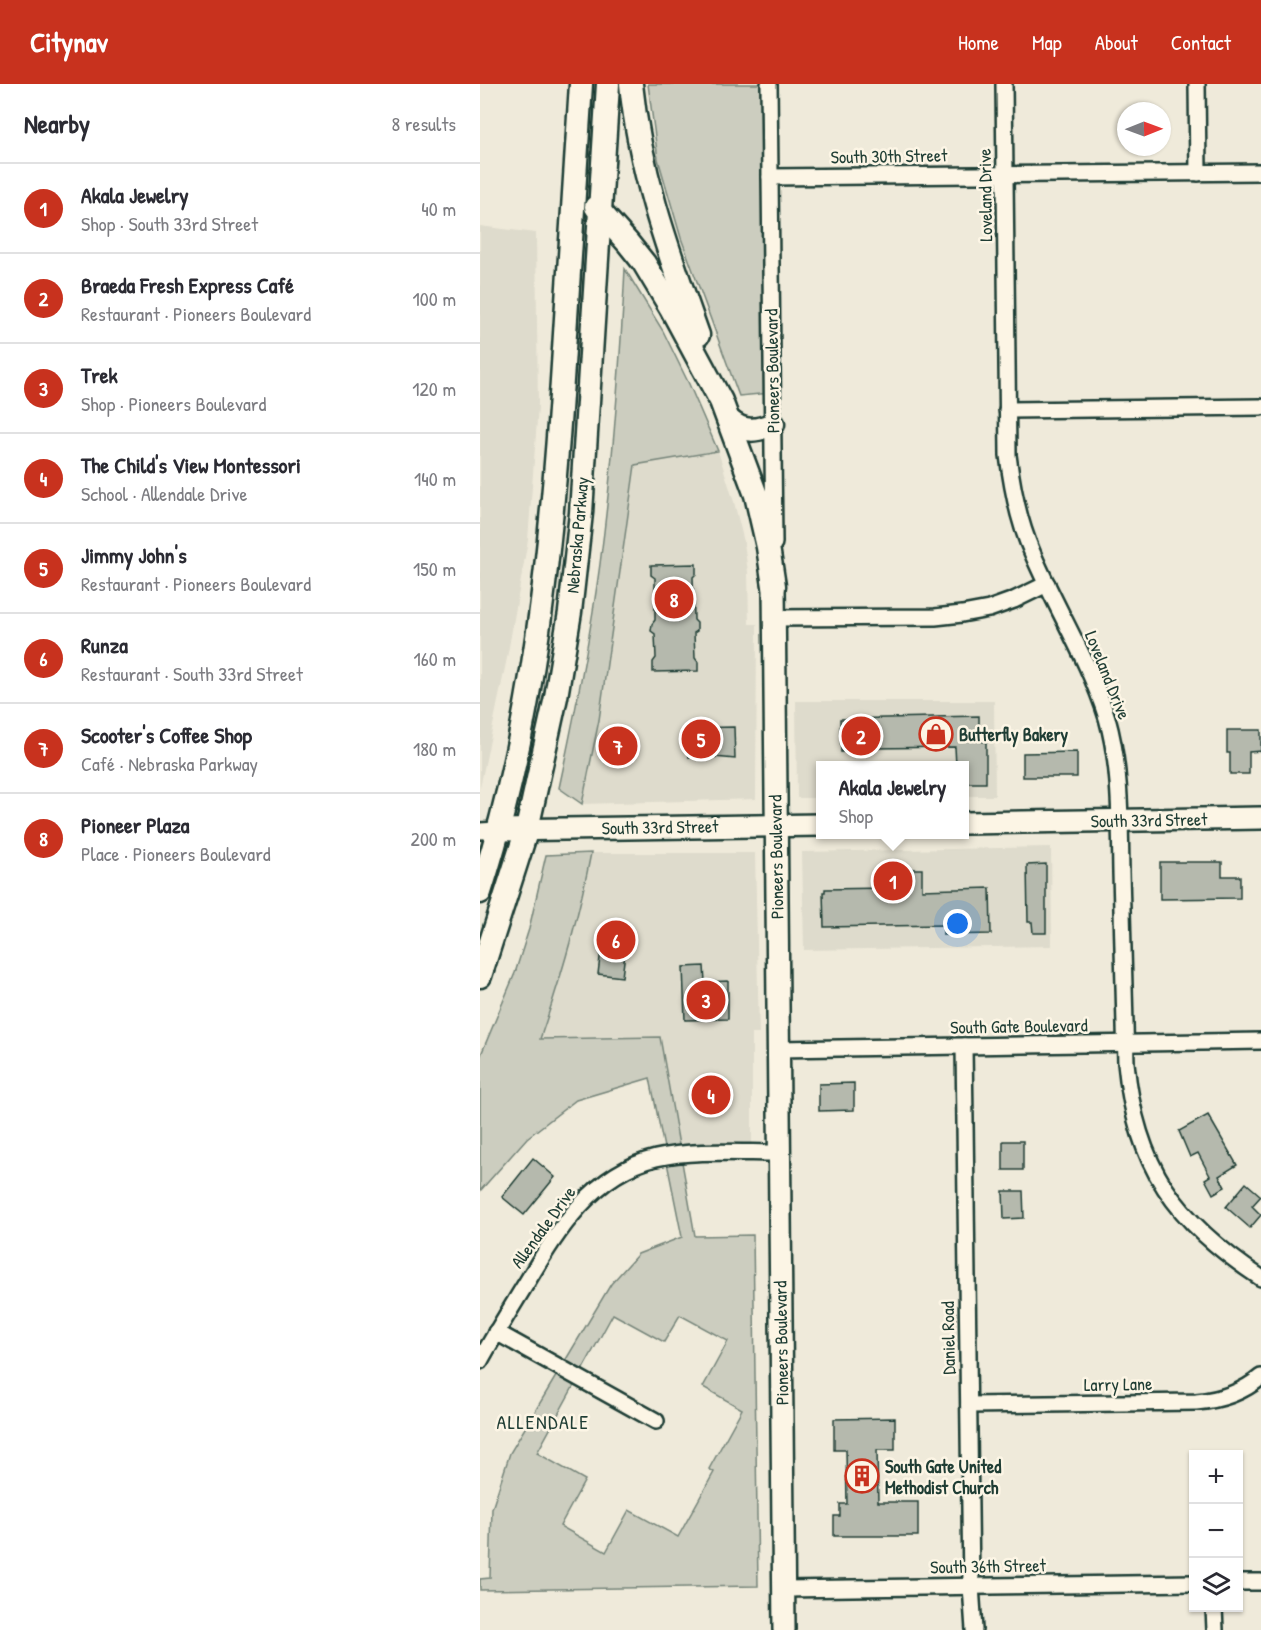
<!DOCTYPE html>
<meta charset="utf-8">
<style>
:root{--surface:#fff;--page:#f7f7f7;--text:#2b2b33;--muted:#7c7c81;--line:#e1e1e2;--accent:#c8321e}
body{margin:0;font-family:"Patrick Hand",sans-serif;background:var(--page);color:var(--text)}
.controls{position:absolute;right:18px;bottom:18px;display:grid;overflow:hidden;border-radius:0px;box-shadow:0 2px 4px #0004}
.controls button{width:54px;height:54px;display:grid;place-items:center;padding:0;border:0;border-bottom:2px solid var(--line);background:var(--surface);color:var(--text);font:30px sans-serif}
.compass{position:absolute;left:637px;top:18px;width:54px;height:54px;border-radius:50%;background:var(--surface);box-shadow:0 2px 4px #0004;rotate:89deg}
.you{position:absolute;left:478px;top:840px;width:21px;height:21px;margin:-15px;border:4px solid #fff;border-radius:50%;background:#1a73e8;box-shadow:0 0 0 9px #1a73e833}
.badge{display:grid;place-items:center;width:39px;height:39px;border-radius:50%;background:var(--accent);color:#fff;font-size:20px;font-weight:700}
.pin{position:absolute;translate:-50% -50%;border:3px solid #fff;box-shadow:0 2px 6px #0006}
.popup{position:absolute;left:336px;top:677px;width:153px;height:78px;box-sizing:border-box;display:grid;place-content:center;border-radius:0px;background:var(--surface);filter:drop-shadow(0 2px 4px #0005);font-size:20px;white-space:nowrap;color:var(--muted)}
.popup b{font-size:22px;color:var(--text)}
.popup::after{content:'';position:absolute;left:50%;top:100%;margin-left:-12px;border:12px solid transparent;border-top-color:var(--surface)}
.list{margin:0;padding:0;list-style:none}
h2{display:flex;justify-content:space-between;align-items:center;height:78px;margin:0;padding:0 24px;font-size:26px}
h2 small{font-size:20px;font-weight:400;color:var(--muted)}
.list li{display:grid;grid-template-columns:39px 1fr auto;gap:18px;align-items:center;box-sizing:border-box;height:90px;padding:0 24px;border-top:2px solid var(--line)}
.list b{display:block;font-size:22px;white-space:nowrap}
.list p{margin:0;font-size:20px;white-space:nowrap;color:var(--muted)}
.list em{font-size:20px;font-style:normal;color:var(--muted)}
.icon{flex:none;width:33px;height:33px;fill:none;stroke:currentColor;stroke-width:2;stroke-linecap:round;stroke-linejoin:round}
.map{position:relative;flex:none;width:781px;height:1546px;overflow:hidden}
header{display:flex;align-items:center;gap:36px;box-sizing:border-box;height:84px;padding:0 30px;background:var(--accent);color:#fff}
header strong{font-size:28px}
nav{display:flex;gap:33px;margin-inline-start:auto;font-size:21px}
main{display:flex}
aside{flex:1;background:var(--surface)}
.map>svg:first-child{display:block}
.built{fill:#dedbcc}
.green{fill:#cccdbf;stroke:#76857a;stroke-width:1.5;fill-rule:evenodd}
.building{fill:#b5b9ad;stroke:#1f3d34;stroke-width:1.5}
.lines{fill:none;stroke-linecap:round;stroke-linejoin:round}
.minor-casing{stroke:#1f3d34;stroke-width:20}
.secondary-casing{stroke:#1f3d34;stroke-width:26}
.primary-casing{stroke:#1f3d34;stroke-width:27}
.minor{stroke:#fcf5e5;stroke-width:15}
.secondary{stroke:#fcf5e5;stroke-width:21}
.primary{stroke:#fcf5e5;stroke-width:22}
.labels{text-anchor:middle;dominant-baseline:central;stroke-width:5;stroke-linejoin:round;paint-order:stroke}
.street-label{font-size:18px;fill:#1f3d34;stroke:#fcf5e5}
.poi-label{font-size:18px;font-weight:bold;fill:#1f3d34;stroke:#fcf5e5;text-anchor:start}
.neighbourhood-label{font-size:20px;letter-spacing:1.5px;fill:#1f3d34;stroke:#fcf5e5}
</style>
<header>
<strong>Citynav</strong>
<nav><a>Home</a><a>Map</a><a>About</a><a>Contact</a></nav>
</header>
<main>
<aside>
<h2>Nearby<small>8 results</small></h2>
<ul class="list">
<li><span class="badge">1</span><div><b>Akala Jewelry</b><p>Shop · South 33rd Street</p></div><em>40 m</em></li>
<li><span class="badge">2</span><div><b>Braeda Fresh Express Café</b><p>Restaurant · Pioneers Boulevard</p></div><em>100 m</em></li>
<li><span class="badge">3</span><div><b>Trek</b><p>Shop · Pioneers Boulevard</p></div><em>120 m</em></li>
<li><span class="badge">4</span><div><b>The Child's View Montessori</b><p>School · Allendale Drive</p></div><em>140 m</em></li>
<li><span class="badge">5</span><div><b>Jimmy John's</b><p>Restaurant · Pioneers Boulevard</p></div><em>150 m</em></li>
<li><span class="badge">6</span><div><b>Runza</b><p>Restaurant · South 33rd Street</p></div><em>160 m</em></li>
<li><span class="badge">7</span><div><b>Scooter's Coffee Shop</b><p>Café · Nebraska Parkway</p></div><em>180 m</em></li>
<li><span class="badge">8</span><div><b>Pioneer Plaza</b><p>Place · Pioneers Boulevard</p></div><em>200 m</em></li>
</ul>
</aside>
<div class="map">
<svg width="781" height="1546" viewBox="0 0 781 1546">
<rect width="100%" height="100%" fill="#efeada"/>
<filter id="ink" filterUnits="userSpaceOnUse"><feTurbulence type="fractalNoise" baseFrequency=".0167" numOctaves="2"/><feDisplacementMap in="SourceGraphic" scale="12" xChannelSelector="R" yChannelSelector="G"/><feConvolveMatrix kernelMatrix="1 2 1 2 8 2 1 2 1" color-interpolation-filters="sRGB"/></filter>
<g filter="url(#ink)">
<g class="built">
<polygon points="0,142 56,149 58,323 48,456 27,574 0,704"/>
<polygon points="238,367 254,418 264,458 268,488 269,540 277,540 276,715 102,720 119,636 155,380"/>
<polygon points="316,617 514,617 515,712 485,712 485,682 341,682 341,714 317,714"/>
<polygon points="571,763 572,862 324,866 322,768"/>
<polygon points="111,769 275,769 279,950 272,950 272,1069 201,1070 180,953 60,956 75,911 94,844"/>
</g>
<g class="green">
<polygon points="168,0 289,0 292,309 259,312 201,154 178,75"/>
<path d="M145,185L183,247L209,300L238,367L155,381L119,636L102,720L79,704C95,630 110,555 120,480C133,382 140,283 145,185Z"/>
<path d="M111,769C99,832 81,894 60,955L180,953L215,1152L273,1151L278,1502L0,1506V1495L10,1494L12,1425L30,1369L131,1200L158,1170L202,1153L170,994L96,1016L47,1054L0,1107V973L35,889L49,845L66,771ZM133,1230L184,1258L200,1231L248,1257L223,1303L262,1325L229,1385L234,1388L198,1453L149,1426L126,1468L80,1442L105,1396L57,1369Z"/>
</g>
<g class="building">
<polygon points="216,480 216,490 213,493 214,536 217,539 217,547 214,549 215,574 218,578 218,587 173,588 173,578 176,574 175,550 171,547 172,540 175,536 175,494 171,491 171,481"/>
<polygon points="499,632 499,657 506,658 506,699 485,699 485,681 476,681 475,663 395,664 394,668 361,668 360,635"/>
<polygon points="254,643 255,675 235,673 234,666 209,673 208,644"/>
<polygon points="747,646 781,646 781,667 769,668 769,690 750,690 750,669 747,669"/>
<polygon points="597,668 597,693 543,693 543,669"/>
<polygon points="680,778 742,778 742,792 760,792 760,814 680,815"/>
<polygon points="566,780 566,849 553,849 552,838 548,838 547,781"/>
<polygon points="408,785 442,785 442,806 510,804 511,850 463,851 463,841 344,843 343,808 345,808 345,805 406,804 405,787 408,787"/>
<polygon points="124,841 151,844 148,869 145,869 142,893 118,890"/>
<polygon points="224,882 225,898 248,897 248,935 205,936 203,883"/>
<polygon points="374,999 374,1026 339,1027 339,1000"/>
<polygon points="728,1031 757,1081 739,1092 745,1103 733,1110 725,1095 730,1092 718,1069 710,1073 699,1047"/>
<rect x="523" y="1057" width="20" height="29"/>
<polygon points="53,1074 75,1093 44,1131 22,1113"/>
<polygon points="766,1099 781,1112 772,1122 781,1131 770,1144 746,1123"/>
<polygon points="523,1107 543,1107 544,1134 524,1135"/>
<polygon points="415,1334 415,1366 397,1366 398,1418 438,1418 438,1452 354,1452 354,1432 360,1432 360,1420 367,1420 366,1366 354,1366 354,1335"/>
</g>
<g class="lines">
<defs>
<g id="minor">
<polyline points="289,0 294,459"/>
<path d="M524,0L528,371C532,404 538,436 552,468C575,523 609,576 627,634C641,683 640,737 641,788C643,851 644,915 646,979C656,1083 695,1137 781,1194"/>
<polyline points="717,0 718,89"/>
<polyline points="290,93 781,88"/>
<polyline points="527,326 781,323"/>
<polyline points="294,534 455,533 482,530 509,525 534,516 567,500"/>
<polyline points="0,747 18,746"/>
<polyline points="484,962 491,1502 494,1546"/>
<polyline points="298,965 781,957"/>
<polyline points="16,1248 176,1337"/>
<path d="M0,1277C15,1250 31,1224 47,1198C78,1146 113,1089 176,1074C212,1065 262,1069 299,1069"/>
<path d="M489,1321L716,1318C741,1316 762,1309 781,1293"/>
<polyline points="758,1498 781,1498"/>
<polyline points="304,1505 714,1499"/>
<polyline points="734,1524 735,1546"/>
</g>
<g id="secondary">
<polyline points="294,502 304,1546"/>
<polyline points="485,739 781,734"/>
<polyline points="18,746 341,741"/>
</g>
<g id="primary">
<path d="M151,0C160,90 188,166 218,251"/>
<polyline points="116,123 148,159 164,179 191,224 241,317 276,411 288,463 294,502"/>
<path d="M250,337C264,349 277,347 293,340"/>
<path d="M0,808C55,638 72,458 83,281C89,187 95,94 101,0"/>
<polyline points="0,892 47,745 76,613 90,528 101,429 128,0"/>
</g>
</defs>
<use href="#minor" class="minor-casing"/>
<use href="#secondary" class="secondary-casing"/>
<use href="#primary" class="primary-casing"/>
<use href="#minor" class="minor"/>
<use href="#secondary" class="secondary"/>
<use href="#primary" class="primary"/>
</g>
</g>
<defs>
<symbol id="shop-ring" viewBox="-11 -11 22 22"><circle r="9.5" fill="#fcf5e5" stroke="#c8321e" stroke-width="1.5"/><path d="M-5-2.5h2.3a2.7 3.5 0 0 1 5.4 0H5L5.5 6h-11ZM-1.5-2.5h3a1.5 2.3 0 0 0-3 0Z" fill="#c8321e"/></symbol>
<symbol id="building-ring" viewBox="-11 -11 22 22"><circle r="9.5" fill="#fcf5e5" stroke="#c8321e" stroke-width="1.5"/><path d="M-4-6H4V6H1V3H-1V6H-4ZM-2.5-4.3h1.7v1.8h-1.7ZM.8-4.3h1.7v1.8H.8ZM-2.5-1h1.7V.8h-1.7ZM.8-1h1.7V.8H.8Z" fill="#c8321e"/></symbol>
</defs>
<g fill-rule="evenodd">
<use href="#shop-ring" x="437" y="631" width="38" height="38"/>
<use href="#building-ring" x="363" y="1373" width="38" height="38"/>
</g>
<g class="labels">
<g class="street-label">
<text transform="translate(409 72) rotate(-1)">South 30th Street</text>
<text transform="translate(505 111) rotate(-91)">Loveland Drive</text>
<text transform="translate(292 287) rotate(-91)">Pioneers Boulevard</text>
<text transform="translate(97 451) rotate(-85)">Nebraska Parkway</text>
<text transform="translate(628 591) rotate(68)">Loveland Drive</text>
<text transform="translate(669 736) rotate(-1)">South 33rd Street</text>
<text transform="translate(180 743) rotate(-1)">South 33rd Street</text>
<text transform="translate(296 773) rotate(-91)">Pioneers Boulevard</text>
<text transform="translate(539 942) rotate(-1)">South Gate Boulevard</text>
<text transform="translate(63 1143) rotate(-54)">Allendale Drive</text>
<text transform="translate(468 1254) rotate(-91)">Daniel Road</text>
<text transform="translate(301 1259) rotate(-91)">Pioneers Boulevard</text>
<text transform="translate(638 1300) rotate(-1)">Larry Lane</text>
<text transform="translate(508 1482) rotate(-1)">South 36th Street</text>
</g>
<g class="poi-label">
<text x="479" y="650">Butterfly Bakery</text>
<text x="405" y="1382">South Gate United<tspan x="405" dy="21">Methodist Church</tspan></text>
</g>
<g class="neighbourhood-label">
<text x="63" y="1337">ALLENDALE</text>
</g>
</g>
</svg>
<div class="controls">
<button>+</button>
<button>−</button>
<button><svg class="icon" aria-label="layers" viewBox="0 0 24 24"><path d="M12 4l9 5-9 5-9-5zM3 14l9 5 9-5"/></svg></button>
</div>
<svg class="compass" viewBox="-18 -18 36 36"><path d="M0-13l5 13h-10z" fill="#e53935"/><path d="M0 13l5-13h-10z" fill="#7c7c81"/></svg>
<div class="you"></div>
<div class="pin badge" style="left:413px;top:797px">1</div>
<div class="popup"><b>Akala Jewelry</b>Shop</div>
<div class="pin badge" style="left:381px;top:652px">2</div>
<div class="pin badge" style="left:226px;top:916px">3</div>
<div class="pin badge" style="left:231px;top:1011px">4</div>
<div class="pin badge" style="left:221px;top:655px">5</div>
<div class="pin badge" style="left:136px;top:856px">6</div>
<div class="pin badge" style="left:138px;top:662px">7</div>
<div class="pin badge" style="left:194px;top:515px">8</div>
</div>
</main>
